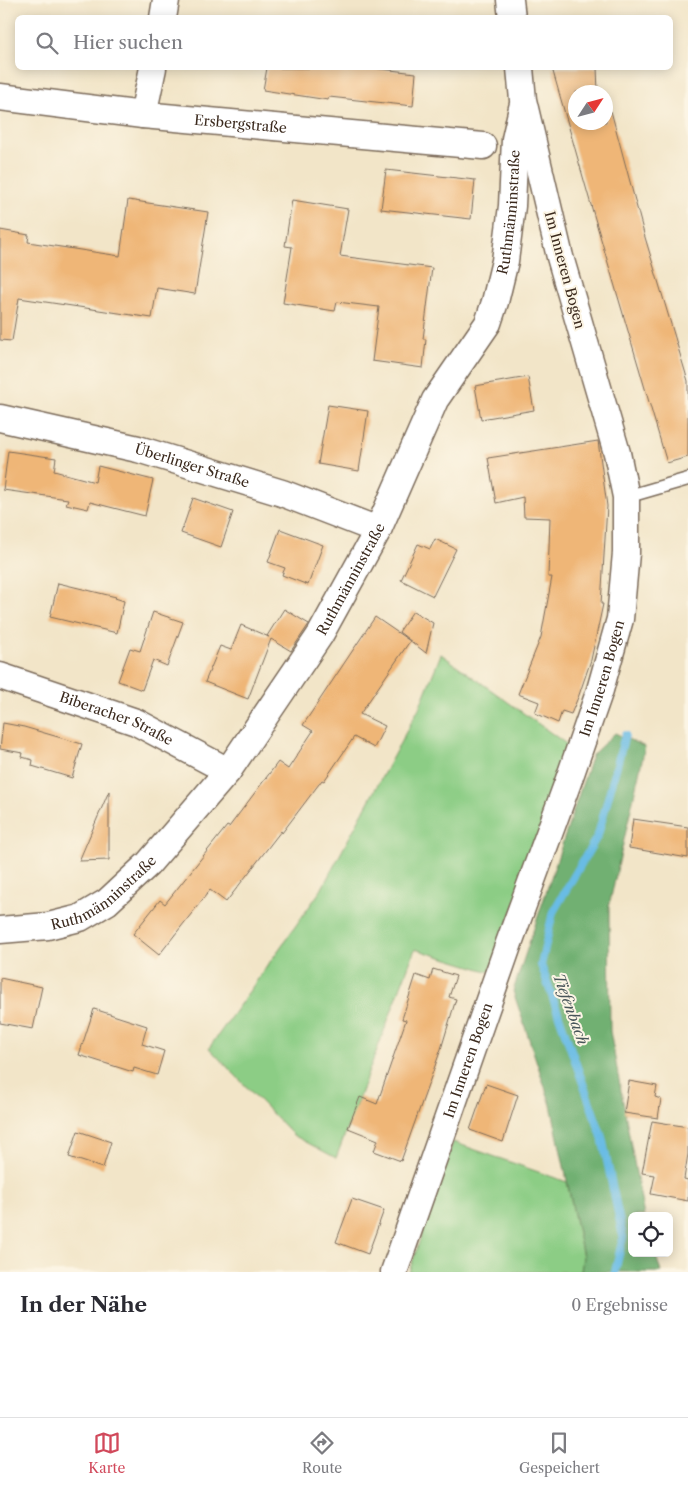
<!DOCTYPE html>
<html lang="de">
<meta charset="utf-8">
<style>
:root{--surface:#fff;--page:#f7f7f7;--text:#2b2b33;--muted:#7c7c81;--line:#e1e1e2;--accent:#d1495b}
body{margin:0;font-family:"Libre Caslon Text",serif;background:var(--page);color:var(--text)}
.controls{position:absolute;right:15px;bottom:15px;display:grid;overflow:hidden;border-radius:8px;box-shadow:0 2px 12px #0003}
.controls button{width:45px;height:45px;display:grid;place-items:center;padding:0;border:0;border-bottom:1px solid var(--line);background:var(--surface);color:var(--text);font:25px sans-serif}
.compass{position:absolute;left:568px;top:85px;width:45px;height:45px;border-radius:50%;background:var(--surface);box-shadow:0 2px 12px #0003;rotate:54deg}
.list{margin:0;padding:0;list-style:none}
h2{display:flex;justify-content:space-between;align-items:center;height:65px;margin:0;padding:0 20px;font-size:21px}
h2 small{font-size:16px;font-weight:400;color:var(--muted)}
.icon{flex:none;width:28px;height:28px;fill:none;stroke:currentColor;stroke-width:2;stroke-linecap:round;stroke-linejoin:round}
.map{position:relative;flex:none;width:688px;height:1272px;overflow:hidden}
.search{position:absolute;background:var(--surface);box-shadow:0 2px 12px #0003;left:15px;right:15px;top:15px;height:55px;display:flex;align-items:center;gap:12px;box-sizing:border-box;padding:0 18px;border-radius:8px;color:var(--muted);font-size:19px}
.sheet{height:145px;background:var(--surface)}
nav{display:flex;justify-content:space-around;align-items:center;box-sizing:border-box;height:70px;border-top:1px solid var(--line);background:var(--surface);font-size:14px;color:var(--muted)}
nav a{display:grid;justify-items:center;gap:2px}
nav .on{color:var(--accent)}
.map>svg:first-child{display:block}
.green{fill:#8ccd85;stroke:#647c52}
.forest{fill:#71b072;stroke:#566d48}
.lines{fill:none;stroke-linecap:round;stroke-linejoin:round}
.stream{stroke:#69bce5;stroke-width:8}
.building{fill:#efb677}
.service-casing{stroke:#7b6b5a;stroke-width:15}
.minor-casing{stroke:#7b6b5a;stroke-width:29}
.service{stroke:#fff;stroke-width:12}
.minor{stroke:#fff;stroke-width:26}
.labels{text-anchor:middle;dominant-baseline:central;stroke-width:4;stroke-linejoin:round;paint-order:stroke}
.street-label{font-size:14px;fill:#3b2a1e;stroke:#fcf5e5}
.water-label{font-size:15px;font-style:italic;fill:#49565a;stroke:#fcf5e5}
</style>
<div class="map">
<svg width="688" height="1272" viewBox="0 0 688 1272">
<rect width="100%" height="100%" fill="#fcf5e5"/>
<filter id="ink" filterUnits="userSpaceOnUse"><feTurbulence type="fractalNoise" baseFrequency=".02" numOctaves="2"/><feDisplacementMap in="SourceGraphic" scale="10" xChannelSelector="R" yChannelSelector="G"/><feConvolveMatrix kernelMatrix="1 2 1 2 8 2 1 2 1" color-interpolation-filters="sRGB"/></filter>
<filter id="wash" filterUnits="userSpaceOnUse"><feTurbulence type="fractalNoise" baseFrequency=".0096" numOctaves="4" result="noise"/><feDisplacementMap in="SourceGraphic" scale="20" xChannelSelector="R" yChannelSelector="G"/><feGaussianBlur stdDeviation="1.12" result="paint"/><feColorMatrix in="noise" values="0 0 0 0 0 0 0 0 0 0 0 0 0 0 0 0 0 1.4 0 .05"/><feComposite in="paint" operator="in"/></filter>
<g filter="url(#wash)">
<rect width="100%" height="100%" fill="#f2e5c8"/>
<g class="green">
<polygon points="441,654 572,748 490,972 415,949 336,1158 293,1135 209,1048 321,890 419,708"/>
<polygon points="453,1142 567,1182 583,1257 581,1272 409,1272"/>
</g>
<polygon class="forest" points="615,733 645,747 609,906 610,1031 644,1216 632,1216 632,1253 655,1253 661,1272 581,1272 583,1256 551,1105 513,991 592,755"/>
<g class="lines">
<polyline class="stream" points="615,1272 623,1237 602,1137 541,965 553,912 598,835 625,735"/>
</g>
<g id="blocks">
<g class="building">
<polygon points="267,68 373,68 416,73 413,106 329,97 328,100 263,90"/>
<polygon points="552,68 597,68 598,92 576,92 576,122 606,122 606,112 611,111 644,234 688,381 688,457 667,463 593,212"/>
<polygon points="386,170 475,180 471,219 381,209"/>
<polygon points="128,200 208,212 195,294 157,288 152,318 19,298 12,341 0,340 0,230 29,235 28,242 120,256"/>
<polygon points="292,200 348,209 340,256 432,268 423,339 426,339 423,368 372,361 379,307 337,302 335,311 283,303 292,247 285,246"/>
<polygon points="528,377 534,410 481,419 475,386"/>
<polygon points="328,405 368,411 359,471 318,464"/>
<polygon points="598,441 607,506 601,604 603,604 591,660 579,695 571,714 562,711 558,723 535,713 539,702 518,694 541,637 552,577 548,577 550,518 524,517 523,497 496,503 488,458"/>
<polygon points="8,451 56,458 54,471 95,482 98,466 153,480 145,516 90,502 88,509 66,504 68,499 3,490"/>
<polygon points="193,498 233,512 221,547 181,533"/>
<polygon points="280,529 323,545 308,585 282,575 285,568 268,562"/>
<polygon points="435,539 456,549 433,596 401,580 418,544 430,549"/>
<polygon points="58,583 116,597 115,598 124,601 117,633 50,617"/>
<polygon points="284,609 309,624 291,651 271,639 248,699 205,682 220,646 231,650 241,625 269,637 267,636"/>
<polygon points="413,611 433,623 426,653 399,632"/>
<polygon points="153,612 183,622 167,666 153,660 142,690 118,681 130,648 140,651"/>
<polygon points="375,617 410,641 360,714 385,726 374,748 354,737 324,781 322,780 282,833 281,831 226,902 210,890 159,955 133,934 160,900 165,904 227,826 229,827 278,762 288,769 313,731 303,725"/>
<polygon points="3,723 24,727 82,744 72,778 32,766 33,760 22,757 23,753 0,749"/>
<polygon points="109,791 109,860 79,861"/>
<polygon points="633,819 688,827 688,858 629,848"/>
<polygon points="433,969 456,976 449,997 456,999 441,1049 401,1161 374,1151 378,1140 348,1128 360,1097 377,1104 406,1020 402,1019 416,975 430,980"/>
<polygon points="0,978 42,987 33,1029 0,1023"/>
<polygon points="94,1009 147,1026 142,1044 164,1051 157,1075 134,1068 133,1072 79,1055"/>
<polygon points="629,1081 657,1086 655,1097 661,1099 658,1118 624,1113"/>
<polygon points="486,1084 518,1095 503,1142 470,1130"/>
<polygon points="652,1121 688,1127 688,1154 684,1179 688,1180 688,1201 651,1194 655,1175 642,1173"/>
<polygon points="78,1131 111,1142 103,1168 69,1157"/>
<polygon points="352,1199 384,1210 368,1254 336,1242"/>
</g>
</g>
</g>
<g filter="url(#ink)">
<use href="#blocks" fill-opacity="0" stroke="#7b6b5a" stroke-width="1"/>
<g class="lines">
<defs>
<polyline id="service" points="626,497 688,479"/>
<g id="minor">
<polyline points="510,0 512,18"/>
<polyline points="163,18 166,0"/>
<path id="s1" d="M0,97L143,115L483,146"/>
<polyline points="143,115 153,68"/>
<path id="s2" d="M0,418L138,449L282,493L378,530"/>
<path id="s3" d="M0,676L136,722L228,771"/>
<path id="s4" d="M0,930L48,926L80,918L107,902L148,864L228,771L320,635L378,530L435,400L488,323L495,302L505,261L512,206L515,139L522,108"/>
<path id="s5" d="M394,1272L509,943L568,782L600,690L620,619L626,553V497L617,453L560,257L523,100L520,68"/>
</g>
</defs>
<use href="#service" class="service-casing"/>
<use href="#minor" class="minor-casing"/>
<use href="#service" class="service"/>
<use href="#minor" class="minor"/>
</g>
</g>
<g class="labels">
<g class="street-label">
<text stroke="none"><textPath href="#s1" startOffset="242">Ersbergstraße</textPath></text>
<text stroke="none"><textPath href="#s4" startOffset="924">Ruthmänninstraße</textPath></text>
<text transform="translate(565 270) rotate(75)">Im Inneren Bogen</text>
<text stroke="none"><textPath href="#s2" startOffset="198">Überlinger Straße</textPath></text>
<text stroke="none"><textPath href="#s4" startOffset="519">Ruthmänninstraße</textPath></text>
<text stroke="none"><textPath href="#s5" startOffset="629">Im Inneren Bogen</textPath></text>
<text stroke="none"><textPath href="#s3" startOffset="124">Biberacher Straße</textPath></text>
<text stroke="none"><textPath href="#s4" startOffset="114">Ruthmänninstraße</textPath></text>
<text stroke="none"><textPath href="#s5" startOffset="224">Im Inneren Bogen</textPath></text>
</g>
<g class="water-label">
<text transform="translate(571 1009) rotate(70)">Tiefenbach</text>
</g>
</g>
</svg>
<div class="controls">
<button><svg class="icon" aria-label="locate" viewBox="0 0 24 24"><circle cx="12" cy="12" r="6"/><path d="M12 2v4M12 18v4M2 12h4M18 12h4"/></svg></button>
</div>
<svg class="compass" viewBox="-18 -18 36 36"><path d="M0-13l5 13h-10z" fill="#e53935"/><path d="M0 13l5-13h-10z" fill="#7c7c81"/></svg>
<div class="search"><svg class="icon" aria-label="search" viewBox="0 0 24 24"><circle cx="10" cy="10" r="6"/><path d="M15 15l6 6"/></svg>Hier suchen</div>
</div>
<section class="sheet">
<h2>In der Nähe<small>0 Ergebnisse</small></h2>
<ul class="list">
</ul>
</section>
<nav>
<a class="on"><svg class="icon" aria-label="map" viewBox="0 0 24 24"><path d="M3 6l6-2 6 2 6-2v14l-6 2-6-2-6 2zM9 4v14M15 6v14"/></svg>Karte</a>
<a><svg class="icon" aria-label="directions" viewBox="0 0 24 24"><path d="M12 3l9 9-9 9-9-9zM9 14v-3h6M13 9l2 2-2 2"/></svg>Route</a>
<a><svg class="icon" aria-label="saved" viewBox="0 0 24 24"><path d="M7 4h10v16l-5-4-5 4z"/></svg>Gespeichert</a>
</nav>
